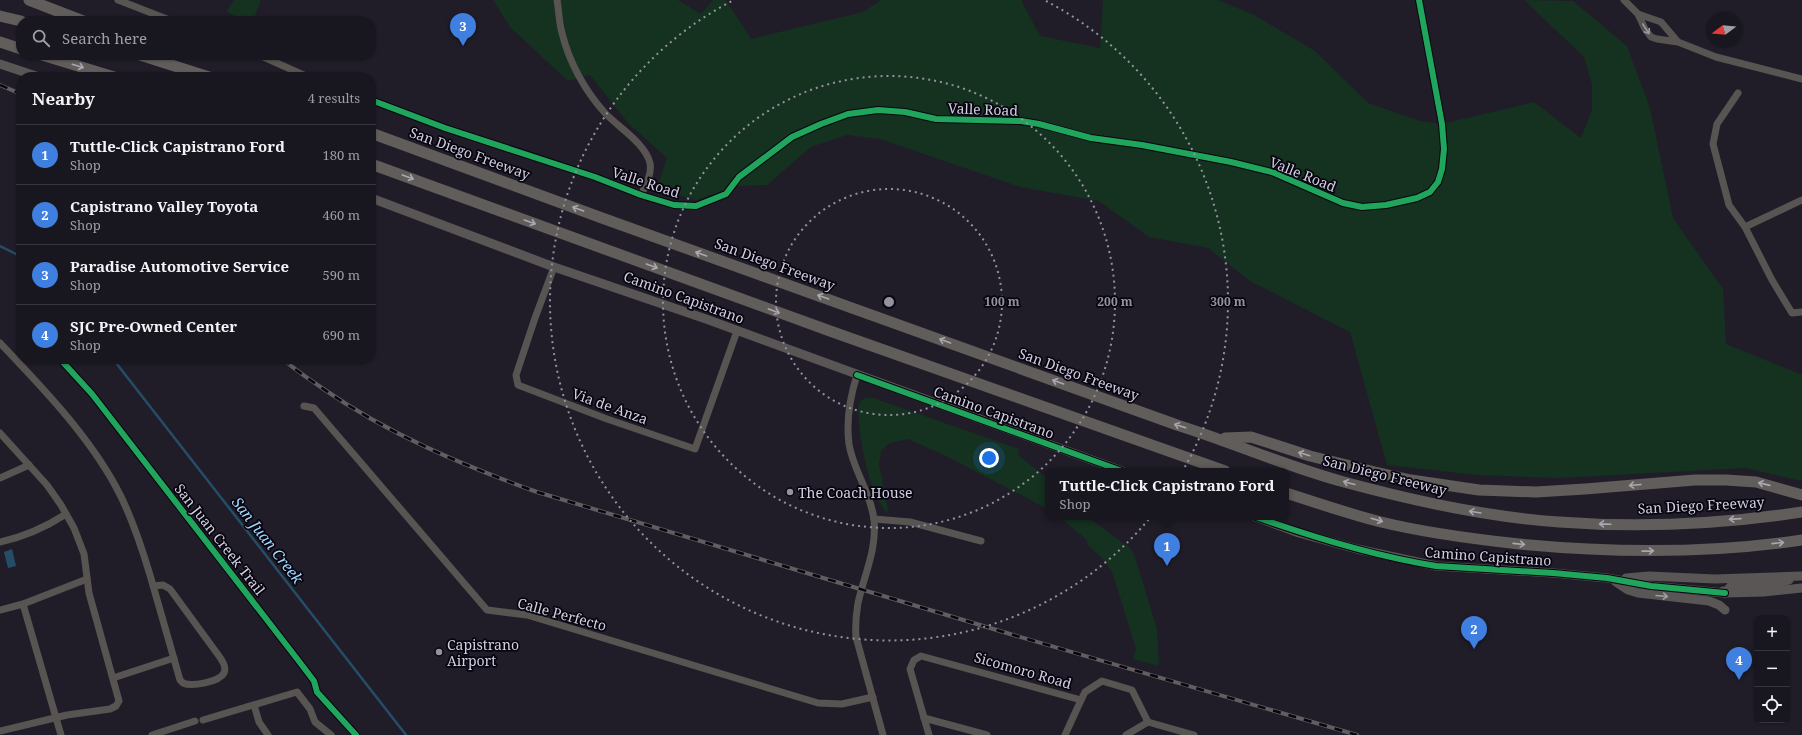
<!DOCTYPE html>
<meta charset="utf-8">
<style>
:root{--surface:#18161f;--page:#211f28;--text:#f1f3f6;--muted:#9f9fa4;--line:#36353d;--accent:#ea580c}
body{margin:0;font-family:"Noto Serif",serif;background:var(--page);color:var(--text)}
.controls{position:absolute;right:12px;bottom:12px;display:grid;overflow:hidden;border-radius:8px;box-shadow:0 1px 3px #0004}
.controls button{width:36px;height:36px;display:grid;place-items:center;padding:0;border:0;border-bottom:1px solid var(--line);background:var(--surface);color:var(--text);font:20px sans-serif}
.compass{position:absolute;left:1706px;top:12px;width:36px;height:36px;border-radius:50%;background:var(--surface);box-shadow:0 1px 3px #0004;rotate:254deg}
.you{position:absolute;left:989px;top:458px;width:14px;height:14px;margin:-10px;border:3px solid #fff;border-radius:50%;background:#1a73e8;box-shadow:0 0 0 6px #1a73e833}
.badge{display:grid;place-items:center;width:26px;height:26px;border-radius:50%;background:var(--accent);color:#fff;font-size:13px;font-weight:700}
.pin{position:absolute;translate:-50% -33px;filter:drop-shadow(0 1px 2px #0008)}
.pin::after{content:'';position:absolute;top:21px;width:14px;height:12px;background:inherit;clip-path:polygon(0 0,100% 0,50% 100%)}
.popup{position:absolute;left:1045px;top:468px;width:244px;height:52px;box-sizing:border-box;display:grid;place-content:center;border-radius:8px;background:var(--surface);filter:drop-shadow(0 1px 3px #0005);font-size:13px;white-space:nowrap;color:var(--muted)}
.popup b{font-size:15px;color:var(--text)}
.popup::after{content:'';position:absolute;left:50%;top:100%;margin-left:-8px;border:8px solid transparent;border-top-color:var(--surface)}
.list{margin:0;padding:0;list-style:none}
h2{display:flex;justify-content:space-between;align-items:center;height:52px;margin:0;padding:0 16px;font-size:17px}
h2 small{font-size:13px;font-weight:400;color:var(--muted)}
.list li{display:grid;grid-template-columns:26px 1fr auto;gap:12px;align-items:center;box-sizing:border-box;height:60px;padding:0 16px;border-top:1px solid var(--line)}
.list b{display:block;font-size:15px;white-space:nowrap}
.list p{margin:0;font-size:13px;white-space:nowrap;color:var(--muted)}
.list em{font-size:13px;font-style:normal;color:var(--muted)}
.icon{flex:none;width:22px;height:22px;fill:none;stroke:currentColor;stroke-width:2;stroke-linecap:round;stroke-linejoin:round}
.map{position:relative;flex:none;width:1802px;height:735px;overflow:hidden}
.search{position:absolute;background:var(--surface);box-shadow:0 1px 3px #0004;left:16px;top:16px;width:360px;height:44px;display:flex;align-items:center;gap:10px;box-sizing:border-box;padding:0 14px;border-radius:16px;color:var(--muted);font-size:15px}
.panel{position:absolute;background:var(--surface);box-shadow:0 1px 3px #0004;left:16px;top:72px;width:360px;height:292px;border-radius:16px}
.map>svg:first-child{display:block}
.green{fill:#153120}
.water{fill:#254d68}
.lines{fill:none;stroke-linecap:round;stroke-linejoin:round}
.stream{stroke:#254d68;stroke-width:2.5}
.minor{stroke:#575452;stroke-width:7}
.major{stroke:#5a5655;stroke-width:9}
.highway{stroke:#615d5b;stroke-width:11}
.rail-casing{stroke:#615e60;stroke-width:4}
.rail{stroke:#07050f;stroke-width:2.5;stroke-dasharray:8;stroke-linecap:butt}
.cycleway-casing{stroke:#07050f;stroke-width:8}
.cycleway{stroke:#20a55d;stroke-width:6}
.oneway{stroke:#9b98a0}
.oneway2{stroke:#aba7b1}
.oneway3{stroke:#a39fa8}
.ring{fill:none;stroke:#9491a0;stroke-width:2;stroke-dasharray:2 4}
.poi-dot{fill:#9491a0;stroke:#07050f;stroke-width:1.5}
.labels{text-anchor:middle;dominant-baseline:central;stroke-width:3.5;stroke-linejoin:round;paint-order:stroke}
.street-label{font-size:14px;fill:#d3cfe0;stroke:#07050f}
.poi-label{font-size:14px;fill:#d3cfe0;stroke:#07050f;text-anchor:start}
.water-label{font-size:15px;font-style:italic;fill:#a1d8fe;stroke:#07050f}
.centre{fill:#9491a0;stroke:#07050f;stroke-width:2}
.ring-label{font-size:12px;text-anchor:middle;font-weight:bold;fill:#9491a0;stroke:#07050f;stroke-width:3.5;stroke-linejoin:round;paint-order:stroke}
</style>
<div class="map">
<svg width="1802" height="735" viewBox="0 0 1802 735">
<rect width="100%" height="100%" fill="#201d29"/>
<g class="green">
<polygon points="234,0 261,0 253,21 248,21 226,12"/>
<polygon points="493,0 678,0 701,14 713,0 726,0 751,39 863,12 881,0 1021,0 1040,36 1100,48 1103,0 1218,0 1254,15 1315,51 1368,103 1420,121 1442,124 1534,102 1581,138 1592,110 1592,84 1584,57 1524,0 1573,1 1627,46 1650,108 1673,218 1723,289 1726,344 1802,375 1802,481 1745,468 1558,478 1477,475 1387,465 1350,332 1250,281 1208,248 1149,237 1099,201 1020,187 880,139 847,135 811,147 767,185 737,186 696,200 663,191 659,181 667,158 628,123 590,75 568,81 510,27"/>
<path d="M866,398H874L882,401L1019,449L1018,455L1048,479V509L950,458L908,439L890,443L881,451L879,464L889,515C870,497 861,447 859,422C859,416 856,406 861,401C862,399 864,399 866,398Z"/>
<polygon points="1059,517 1087,517 1130,548 1135,557 1157,629 1159,666 1133,659 1136,649 1113,574 1104,560 1088,545 1086,539"/>
</g>
<polygon class="water" points="12,549 16,566 8,568 4,552"/>
<g class="lines">
<g class="stream">
<polyline points="0,246 16,254 21,259"/>
<polyline points="113,359 406,735"/>
</g>
<g class="minor">
<polyline points="118,0 172,21"/>
<path d="M557,0C559,11 559,23 562,33C569,62 585,91 605,113C619,128 645,143 650,163C652,174 646,185 641,195"/>
<polyline points="1624,0 1638,14"/>
<polyline points="1678,42 1661,22 1638,14 1645,29 1651,37 1657,39 1678,42 1716,57 1802,79"/>
<polyline points="259,55 308,77"/>
<polyline points="1738,93 1717,124 1713,144 1729,205 1745,227 1772,280 1792,313 1802,312"/>
<polyline points="371,100 445,128 595,177 641,195 674,205 696,206 726,194 739,177 792,137 821,124 848,114 878,110 905,112 936,119 1021,121 1039,124 1091,138 1142,145 1231,162 1272,172 1343,203 1362,207 1386,205 1417,198 1430,192 1438,182 1442,169 1444,149 1442,124 1419,0"/>
<polyline points="1745,227 1802,200"/>
<polyline points="554,267 535,318 516,375 518,385 607,419 695,449 737,331"/>
<path d="M0,343C41,386 88,435 116,487C131,514 141,545 150,575C160,609 170,645 180,680L183,683C192,687 219,682 224,673C227,667 222,660 219,656L170,589L163,585L153,586"/>
<path d="M857,375C850,397 846,421 849,444C853,470 871,493 874,520C877,550 864,575 858,603C856,615 855,625 856,637L883,735"/>
<polyline points="304,406 314,408 487,610 527,615 818,703 842,704 873,697"/>
<polyline points="0,433 47,485 61,505 74,528 84,554 89,593 119,701 116,706 110,709 67,715 0,731"/>
<polyline points="0,478 29,465"/>
<polyline points="874,519 910,522 981,541"/>
<path d="M0,542C23,537 46,527 66,514"/>
<polyline points="23,604 61,735"/>
<polyline points="0,610 23,604 87,579"/>
<polyline points="113,678 174,658"/>
<polyline points="254,705 259,722 268,735"/>
<polyline points="924,718 987,735"/>
<polyline points="203,720 297,692 310,709 315,722 331,735"/>
<polyline points="152,735 195,721"/>
<polyline points="929,735 910,669 914,660 921,656 1081,700 1085,692 1102,681 1132,690 1148,722 1194,735"/>
<polyline points="1065,735 1081,700"/>
<polyline points="1126,735 1148,722"/>
</g>
<g class="major">
<polyline points="0,64 39,77"/>
<polyline points="371,198 554,267 706,319 1122,471"/>
<polyline points="1256,517 1299,533 1357,549 1436,566 1553,573 1607,578 1651,586 1725,593 1764,592 1802,588"/>
<polyline points="1626,578 1649,576 1715,579 1802,576"/>
<polyline points="1616,582 1628,590 1638,593 1709,601 1719,605 1725,610"/>
<polyline points="1723,591 1725,593 1731,586 1737,585 1770,585 1789,580"/>
</g>
<g class="highway">
<polyline points="29,0 83,21"/>
<polyline points="0,16 21,21"/>
<polyline points="0,42 21,49"/>
<polyline points="42,55 114,77"/>
<polyline points="140,55 209,77"/>
<path d="M371,133L602,218L1177,425C1234,443 1288,467 1344,482C1414,501 1486,517 1559,522C1639,528 1722,524 1802,512"/>
<polyline points="371,164 830,331 1225,471"/>
<polyline points="1225,438 1251,437 1310,456 1375,472 1411,480 1479,490 1536,492 1585,489 1695,480 1726,480 1756,482 1802,495"/>
<path d="M1286,493C1317,503 1349,514 1381,522C1426,533 1473,539 1519,544C1613,553 1708,554 1802,540"/>
</g>
<defs>
<g id="rail">
<polyline points="0,85 21,94"/>
<path d="M283,359C295,370 309,379 322,388C388,434 462,465 537,492L1010,634L1357,735"/>
</g>
</defs>
<use href="#rail" class="rail-casing"/>
<use href="#rail" class="rail"/>
<defs>
<g id="cycleway">
<polyline points="371,100 445,128 595,177 641,195 674,205 696,206 726,194 739,177 792,137 821,124 848,114 878,110 905,112 936,119 1021,121 1039,124 1091,138 1142,145 1231,162 1272,172 1343,203 1362,207 1386,205 1417,198 1430,192 1438,182 1442,169 1444,149 1442,124 1419,0"/>
<polyline points="60,359 92,394 298,660 314,681 317,692 356,735"/>
<polyline points="857,375 1122,471"/>
<path d="M1256,517C1315,538 1374,556 1436,566L1553,573L1607,578L1651,586L1725,593"/>
</g>
</defs>
<use href="#cycleway" class="cycleway-casing"/>
<use href="#cycleway" class="cycleway"/>
</g>
<defs><path id="oneway-shaft" d="M-6 0H5M1.5-3L5.5 0L1.5 3" fill="none" stroke-width="1.6" stroke-linecap="round" stroke-linejoin="round"/></defs>
<use class="oneway" href="#oneway-shaft" transform="translate(1646 29) rotate(57)"/>
<g class="oneway2">
<use href="#oneway-shaft" transform="translate(78 66) rotate(17)"/>
<use href="#oneway-shaft" transform="translate(408 177) rotate(20)"/>
<use href="#oneway-shaft" transform="translate(578 209) rotate(-160)"/>
<use href="#oneway-shaft" transform="translate(530 222) rotate(20)"/>
<use href="#oneway-shaft" transform="translate(701 254) rotate(-160)"/>
<use href="#oneway-shaft" transform="translate(652 266) rotate(20)"/>
<use href="#oneway-shaft" transform="translate(823 297) rotate(-160)"/>
<use href="#oneway-shaft" transform="translate(774 311) rotate(20)"/>
<use href="#oneway-shaft" transform="translate(945 341) rotate(-160)"/>
<use href="#oneway-shaft" transform="translate(1058 382) rotate(-160)"/>
<use href="#oneway-shaft" transform="translate(1180 426) rotate(-162)"/>
<use href="#oneway-shaft" transform="translate(1304 454) rotate(-163)"/>
<use href="#oneway-shaft" transform="translate(1349 483) rotate(-165)"/>
<use href="#oneway-shaft" transform="translate(1764 484) rotate(-167)"/>
<use href="#oneway-shaft" transform="translate(1635 485) rotate(175)"/>
<use href="#oneway-shaft" transform="translate(1475 512) rotate(-171)"/>
<use href="#oneway-shaft" transform="translate(1735 519) rotate(176)"/>
<use href="#oneway-shaft" transform="translate(1377 520) rotate(16)"/>
<use href="#oneway-shaft" transform="translate(1605 524) rotate(-178)"/>
<use href="#oneway-shaft" transform="translate(1778 543) rotate(-6)"/>
<use href="#oneway-shaft" transform="translate(1519 544) rotate(6)"/>
<use href="#oneway-shaft" transform="translate(1648 551) rotate(-1)"/>
</g>
<use class="oneway3" href="#oneway-shaft" transform="translate(1662 596) rotate(5)"/>
<g class="ring">
<circle cx="889" cy="302" r="113"/>
<circle cx="889" cy="302" r="226"/>
<path d="M1046 1A339 339 0 1 1 732 1"/>
</g>
<g class="poi-dot">
<circle cx="790" cy="492" r="4"/>
<circle cx="439" cy="652" r="4"/>
</g>
<g class="labels">
<g class="street-label">
<text transform="translate(983 109) rotate(2)">Valle Road</text>
<text transform="translate(470 153) rotate(20)">San Diego Freeway</text>
<text transform="translate(1303 174) rotate(22)">Valle Road</text>
<text transform="translate(646 182) rotate(18)">Valle Road</text>
<text transform="translate(775 264) rotate(20)">San Diego Freeway</text>
<text transform="translate(684 297) rotate(20)">Camino Capistrano</text>
<text transform="translate(1079 374) rotate(20)">San Diego Freeway</text>
<text transform="translate(610 406) rotate(20)">Via de Anza</text>
<text transform="translate(994 412) rotate(20)">Camino Capistrano</text>
<text transform="translate(1385 475) rotate(14)">San Diego Freeway</text>
<text transform="translate(1701 505) rotate(-3)">San Diego Freeway</text>
<text transform="translate(220 539) rotate(52)">San Juan Creek Trail</text>
<text transform="translate(1488 556) rotate(4)">Camino Capistrano</text>
<text transform="translate(562 614) rotate(15)">Calle Perfecto</text>
<text transform="translate(1023 670) rotate(16)">Sicomoro Road</text>
</g>
<g class="poi-label">
<text x="798" y="492">The Coach House</text>
<text x="447" y="644">Capistrano<tspan x="447" dy="16">Airport</tspan></text>
</g>
<g class="water-label">
<text transform="translate(268 540) rotate(52)">San Juan Creek</text>
</g>
</g>
<circle cx="889" cy="302" r="6" class="centre"/>
<g class="ring-label">
<text x="1002" y="306">100 m</text>
<text x="1115" y="306">200 m</text>
<text x="1228" y="306">300 m</text>
</g>
</svg>
<div class="controls">
<button>+</button>
<button>−</button>
<button><svg class="icon" aria-label="locate" viewBox="0 0 24 24"><circle cx="12" cy="12" r="6"/><path d="M12 2v4M12 18v4M2 12h4M18 12h4"/></svg></button>
</div>
<svg class="compass" viewBox="-18 -18 36 36"><path d="M0-13l5 13h-10z" fill="#e53935"/><path d="M0 13l5-13h-10z" fill="#9f9fa4"/></svg>
<div class="you"></div>
<div class="pin badge" style="left:1167px;top:566px;background:#3f7fe0">1</div>
<div class="popup"><b>Tuttle-Click Capistrano Ford</b>Shop</div>
<div class="pin badge" style="left:1474px;top:649px;background:#3f7fe0">2</div>
<div class="pin badge" style="left:463px;top:46px;background:#3f7fe0">3</div>
<div class="pin badge" style="left:1739px;top:680px;background:#3f7fe0">4</div>
<div class="search"><svg class="icon" aria-label="search" viewBox="0 0 24 24"><circle cx="10" cy="10" r="6"/><path d="M15 15l6 6"/></svg>Search here</div>
<section class="panel">
<h2>Nearby<small>4 results</small></h2>
<ul class="list">
<li><span class="badge" style="background:#3f7fe0">1</span><div><b>Tuttle-Click Capistrano Ford</b><p>Shop</p></div><em>180 m</em></li>
<li><span class="badge" style="background:#3f7fe0">2</span><div><b>Capistrano Valley Toyota</b><p>Shop</p></div><em>460 m</em></li>
<li><span class="badge" style="background:#3f7fe0">3</span><div><b>Paradise Automotive Service</b><p>Shop</p></div><em>590 m</em></li>
<li><span class="badge" style="background:#3f7fe0">4</span><div><b>SJC Pre-Owned Center</b><p>Shop</p></div><em>690 m</em></li>
</ul>
</section>
</div>
